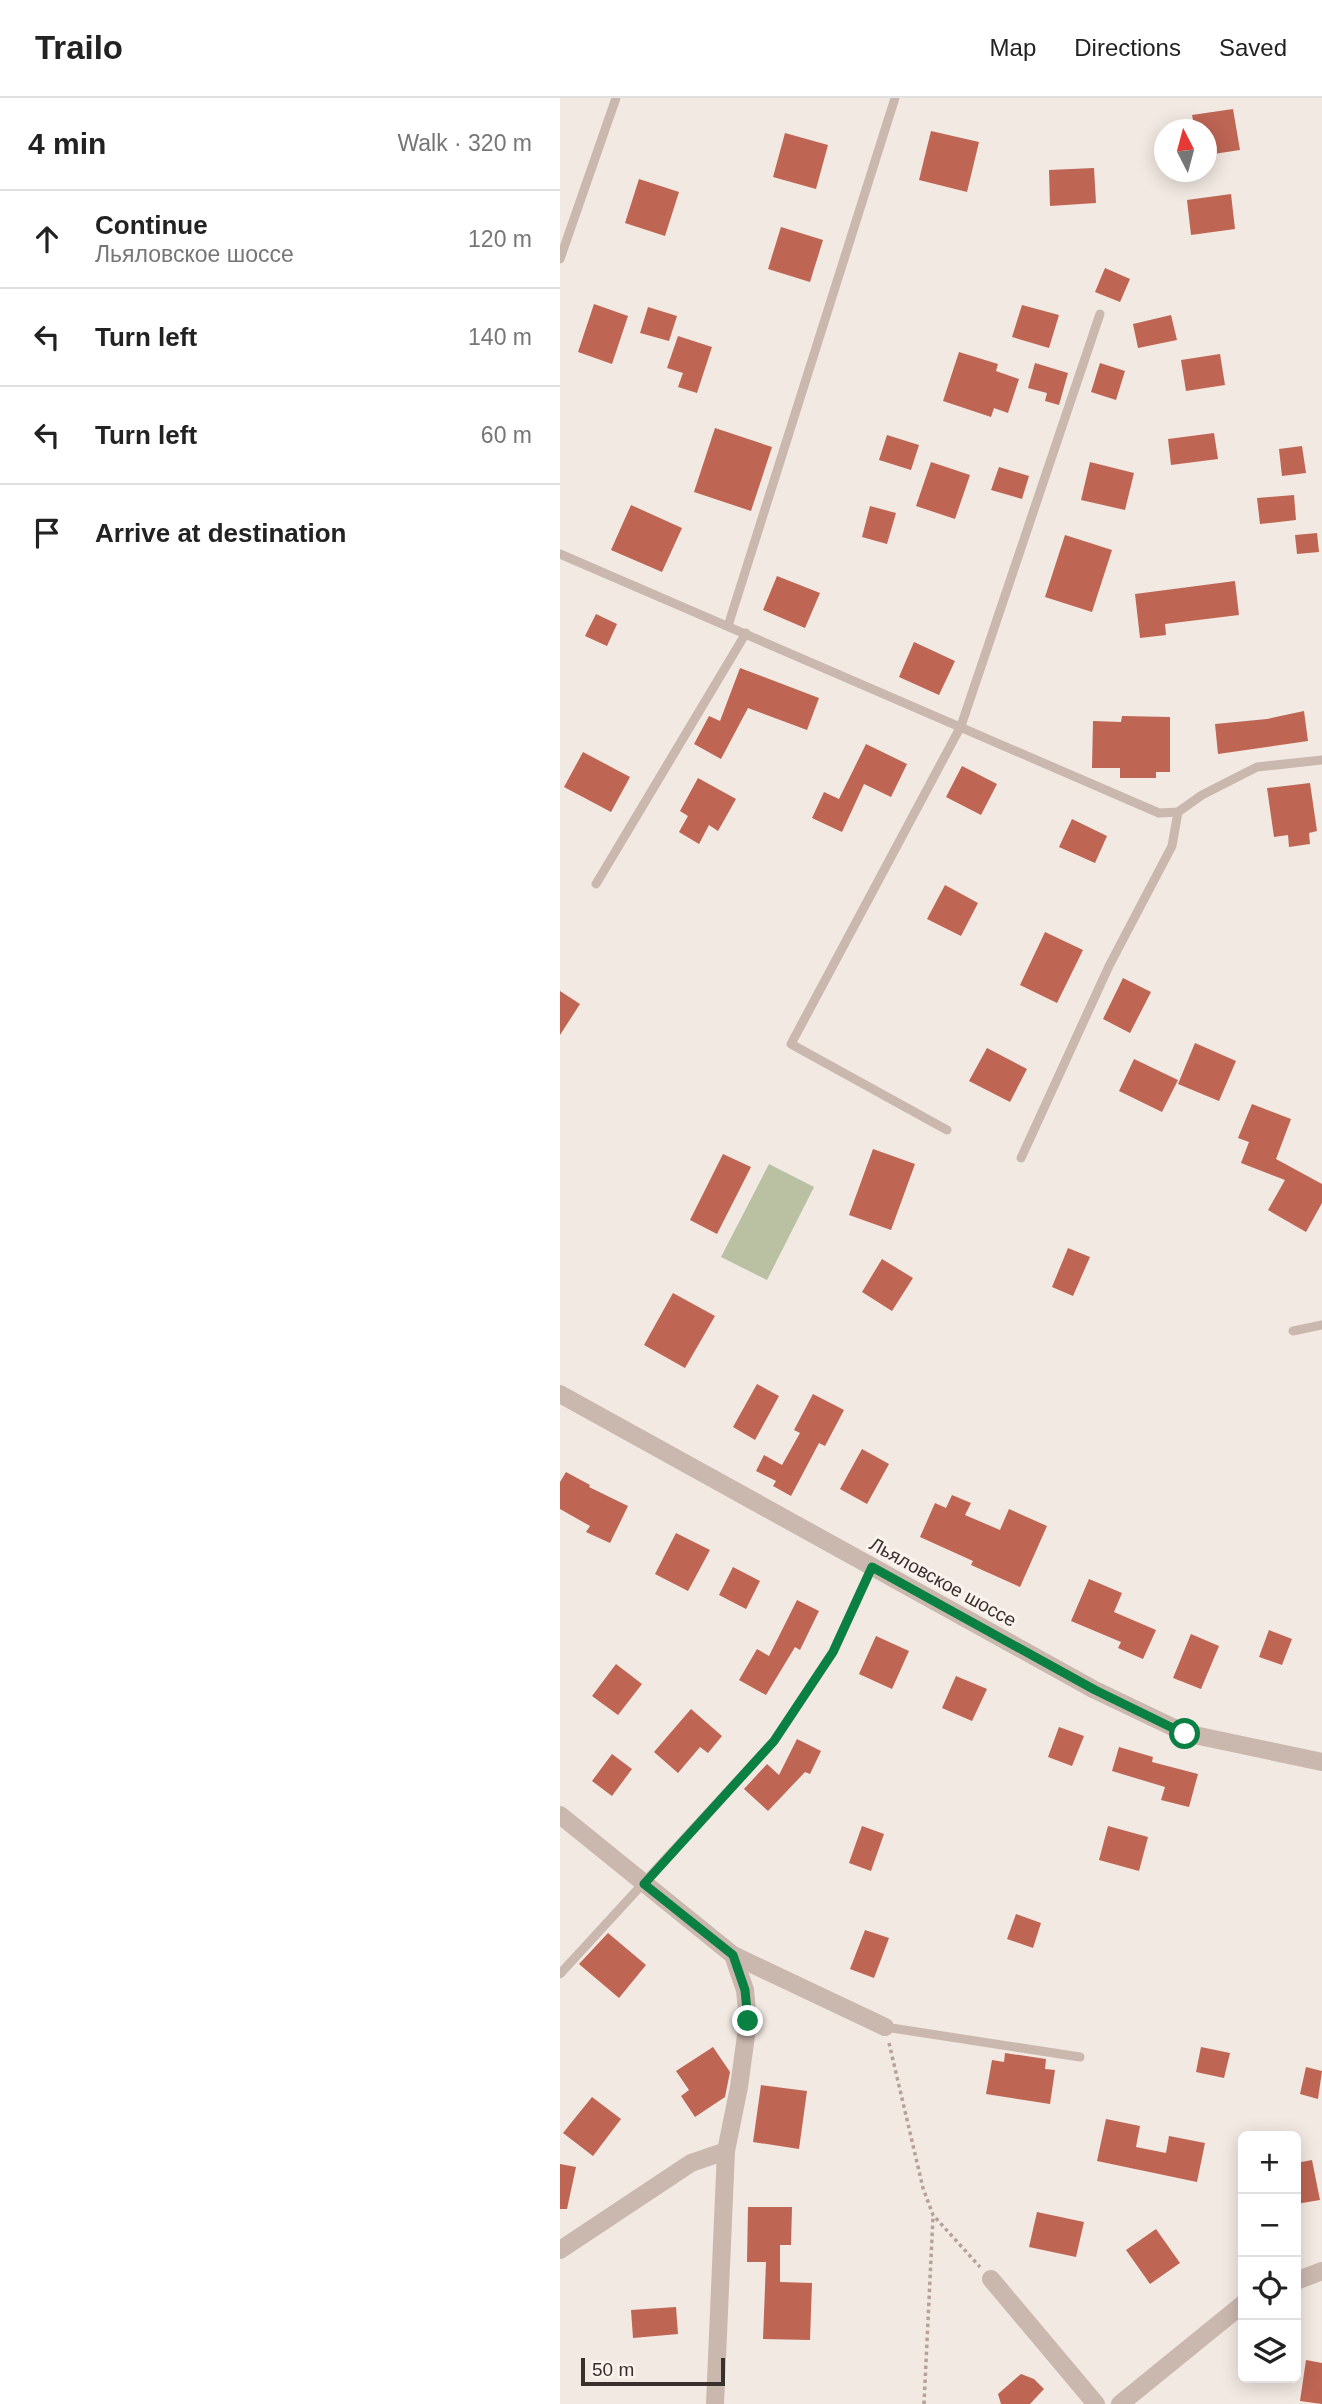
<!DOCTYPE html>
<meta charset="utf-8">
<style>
:root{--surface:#fff;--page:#f2f2f2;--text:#222;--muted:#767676;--line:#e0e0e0}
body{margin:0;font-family:Helvetica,sans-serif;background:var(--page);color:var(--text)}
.controls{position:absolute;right:21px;bottom:21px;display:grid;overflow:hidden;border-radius:10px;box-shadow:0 4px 18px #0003}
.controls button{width:63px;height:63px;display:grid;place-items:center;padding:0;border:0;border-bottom:2px solid var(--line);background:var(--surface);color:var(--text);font:35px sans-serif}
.compass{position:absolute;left:594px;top:21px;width:63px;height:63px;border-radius:50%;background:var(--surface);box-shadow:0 4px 18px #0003;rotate:354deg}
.scale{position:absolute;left:21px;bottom:18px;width:144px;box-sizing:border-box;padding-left:7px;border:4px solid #392f2c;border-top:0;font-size:19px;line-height:24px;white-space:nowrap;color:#392f2c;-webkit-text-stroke:5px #faf3ee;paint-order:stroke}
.stop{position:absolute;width:21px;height:21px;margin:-16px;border:5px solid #0b8043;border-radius:50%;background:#fff}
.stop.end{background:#0b8043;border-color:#fff;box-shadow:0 2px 7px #0008}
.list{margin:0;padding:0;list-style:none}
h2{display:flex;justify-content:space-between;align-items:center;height:91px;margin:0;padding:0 28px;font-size:30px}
h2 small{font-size:23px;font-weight:400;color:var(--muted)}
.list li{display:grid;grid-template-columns:46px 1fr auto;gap:21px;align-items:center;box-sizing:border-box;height:98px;padding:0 28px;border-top:2px solid var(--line)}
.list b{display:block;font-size:26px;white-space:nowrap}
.list p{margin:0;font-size:23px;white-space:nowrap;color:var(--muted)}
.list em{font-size:23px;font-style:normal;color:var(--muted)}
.icon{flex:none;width:38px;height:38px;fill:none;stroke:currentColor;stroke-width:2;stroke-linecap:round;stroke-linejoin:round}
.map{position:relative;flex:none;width:762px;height:2306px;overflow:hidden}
header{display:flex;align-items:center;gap:42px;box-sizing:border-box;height:98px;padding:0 35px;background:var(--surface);border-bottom:2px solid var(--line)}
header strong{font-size:33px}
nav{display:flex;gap:38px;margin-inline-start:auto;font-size:24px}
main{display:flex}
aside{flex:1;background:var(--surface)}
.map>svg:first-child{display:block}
.green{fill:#b9c1a2}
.building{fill:#be6554}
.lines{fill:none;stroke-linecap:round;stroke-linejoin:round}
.path{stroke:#b6a298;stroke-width:3.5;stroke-dasharray:3.5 3.5;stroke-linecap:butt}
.service{stroke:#cab8ae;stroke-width:9}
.minor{stroke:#cab8ae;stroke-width:18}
.route{stroke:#0b8043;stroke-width:9}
.labels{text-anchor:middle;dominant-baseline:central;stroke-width:6;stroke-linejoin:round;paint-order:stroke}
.street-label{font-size:19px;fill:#392f2c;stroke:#faf3ee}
</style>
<header>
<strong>Trailo</strong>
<nav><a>Map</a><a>Directions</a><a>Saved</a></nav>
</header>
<main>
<aside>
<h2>4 min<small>Walk · 320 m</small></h2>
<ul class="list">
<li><svg class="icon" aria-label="ahead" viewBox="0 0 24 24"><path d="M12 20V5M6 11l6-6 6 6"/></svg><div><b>Continue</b><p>Льяловское шоссе</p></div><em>120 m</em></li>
<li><svg class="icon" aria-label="left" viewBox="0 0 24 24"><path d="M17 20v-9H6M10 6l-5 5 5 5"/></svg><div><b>Turn left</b></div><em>140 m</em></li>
<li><svg class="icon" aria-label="left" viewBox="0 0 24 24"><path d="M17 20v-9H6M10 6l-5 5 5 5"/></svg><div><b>Turn left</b></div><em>60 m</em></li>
<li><svg class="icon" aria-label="arrive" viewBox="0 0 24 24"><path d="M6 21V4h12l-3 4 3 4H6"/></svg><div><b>Arrive at destination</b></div></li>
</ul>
</aside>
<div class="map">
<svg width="762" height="2306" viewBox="0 0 762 2306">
<rect width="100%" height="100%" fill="#f2e9e2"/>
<polygon class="green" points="209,1066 254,1089 207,1182 161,1159"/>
<g class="building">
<polygon points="673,11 680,52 647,57 647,32 635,32 632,17"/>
<polygon points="371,33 419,44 407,94 359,82"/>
<polygon points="225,35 268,47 256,91 213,79"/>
<polygon points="534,70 536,105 490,108 489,72"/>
<polygon points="79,81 119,94 105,138 65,125"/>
<polygon points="671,96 675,131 631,137 627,102"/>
<polygon points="221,129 263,142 250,184 208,171"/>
<polygon points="545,170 570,181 560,204 535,194"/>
<polygon points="34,206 68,218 52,266 18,254"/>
<polygon points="462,207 499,217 489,250 452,239"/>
<polygon points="88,209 117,218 109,243 80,235"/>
<polygon points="611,217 617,242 578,250 573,226"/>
<polygon points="118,238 152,249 137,295 118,289 123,275 107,270"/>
<polygon points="399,254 438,266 436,273 459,281 448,315 434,310 431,319 383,303"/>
<polygon points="660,256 665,287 626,293 621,262"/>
<polygon points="475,265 508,275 499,307 485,303 487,295 468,290"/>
<polygon points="540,265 565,273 556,302 531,294"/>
<polygon points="155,330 212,349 191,413 134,394"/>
<polygon points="654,335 658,361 611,367 608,341"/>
<polygon points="327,337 359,347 351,372 319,362"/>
<polygon points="742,348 746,375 722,378 719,351"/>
<polygon points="371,364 410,377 395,421 356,408"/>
<polygon points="530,364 574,375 565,412 521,402"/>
<polygon points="439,369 469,378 462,401 431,392"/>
<polygon points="734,397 736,422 700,426 697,400"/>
<polygon points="71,407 122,430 102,474 51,452"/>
<polygon points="310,408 336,415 327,446 302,439"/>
<polygon points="757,435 759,454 737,456 735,437"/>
<polygon points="505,437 552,452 532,514 485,499"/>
<polygon points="217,478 260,495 245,530 203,512"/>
<polygon points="675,483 679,517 605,526 606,537 580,540 575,496"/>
<polygon points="36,516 57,526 47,548 25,538"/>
<polygon points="354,544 395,563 379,597 339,579"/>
<polygon points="180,570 259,600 247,632 188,610 161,661 134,646 149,618 160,623"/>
<polygon points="744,613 748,643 658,656 655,626 707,621"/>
<polygon points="562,618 610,619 610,674 596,674 596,680 560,680 560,670 532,670 533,623 561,624"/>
<polygon points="306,646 347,666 331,699 304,686 282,734 252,720 264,694 279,701"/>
<polygon points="23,654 70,679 51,714 4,689"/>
<polygon points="402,668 437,686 421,717 386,699"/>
<polygon points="138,680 176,701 158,733 149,727 139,746 119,734 128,718 120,713"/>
<polygon points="750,685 757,733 749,735 750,746 729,749 728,737 714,739 707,690"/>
<polygon points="512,721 547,738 535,765 499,749"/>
<polygon points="385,787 418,805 401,838 367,821"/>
<polygon points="485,834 523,852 497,905 460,887"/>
<polygon points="563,880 591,894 570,935 543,921"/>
<polygon points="0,893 20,906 0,937"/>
<polygon points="635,945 676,963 659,1003 618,986"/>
<polygon points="427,950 467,971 450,1004 409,983"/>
<polygon points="574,961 618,982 602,1014 559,993"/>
<polygon points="692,1006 731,1021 716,1061 762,1086 762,1105 746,1134 708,1112 725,1082 681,1065 689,1044 678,1040"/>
<polygon points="313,1051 355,1066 331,1132 289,1117"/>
<polygon points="163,1056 191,1069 157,1136 130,1122"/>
<polygon points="508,1150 530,1159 513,1198 492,1189"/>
<polygon points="322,1161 353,1180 332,1213 302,1194"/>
<polygon points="113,1195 155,1218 125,1270 84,1247"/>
<polygon points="197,1286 219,1298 195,1342 173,1329"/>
<polygon points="253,1296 284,1312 265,1348 259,1345 231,1398 213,1388 216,1383 196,1373 204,1357 222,1367 240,1335 234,1332"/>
<polygon points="302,1351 329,1366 307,1406 280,1391"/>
<polygon points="6,1374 30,1387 29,1389 68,1408 50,1445 26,1434 30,1428 0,1411 0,1384"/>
<polygon points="392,1397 411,1405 405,1417 440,1432 449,1411 487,1428 460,1489 411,1467 413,1463 360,1439 375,1405 386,1410"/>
<polygon points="116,1435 150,1452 128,1493 95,1476"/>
<polygon points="173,1469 200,1483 186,1511 159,1497"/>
<polygon points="529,1481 562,1495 554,1514 596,1532 583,1561 558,1550 561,1544 511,1523"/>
<polygon points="237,1502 259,1513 240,1552 235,1549 206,1597 179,1582 197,1551 209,1558"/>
<polygon points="709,1532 732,1541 722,1567 699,1559"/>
<polygon points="631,1536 659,1548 641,1591 613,1580"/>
<polygon points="316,1538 349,1553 332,1591 299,1576"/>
<polygon points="56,1566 82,1586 58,1617 32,1598"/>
<polygon points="396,1578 427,1591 412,1623 382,1610"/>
<polygon points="131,1611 162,1638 148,1655 140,1649 118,1675 94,1654"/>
<polygon points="499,1629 524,1638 512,1668 488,1659"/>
<polygon points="237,1641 261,1653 250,1676 245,1674 208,1713 184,1691 207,1666 219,1677"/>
<polygon points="559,1649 593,1659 592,1664 638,1676 629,1709 601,1702 605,1689 552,1673"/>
<polygon points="52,1656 72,1671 52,1698 32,1683"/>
<polygon points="302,1728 324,1736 311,1773 289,1765"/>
<polygon points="548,1728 588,1739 579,1773 539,1762"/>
<polygon points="456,1816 481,1825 473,1850 447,1841"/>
<polygon points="305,1832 329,1840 314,1880 290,1871"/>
<polygon points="48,1835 86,1867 59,1900 19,1866"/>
<polygon points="153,1949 170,1974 165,1999 135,2019 121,1998 129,1992 116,1973"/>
<polygon points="641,1949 670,1955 664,1980 636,1974"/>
<polygon points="445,1955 486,1961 485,1971 495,1972 490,2006 426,1996 432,1962 444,1964"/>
<polygon points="746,1969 762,1973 758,2001 740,1996"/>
<polygon points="201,1987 247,1993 239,2051 193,2044"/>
<polygon points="32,1999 61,2021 33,2058 3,2035"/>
<polygon points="546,2021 580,2028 576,2049 606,2055 609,2038 645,2045 637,2084 537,2063"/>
<polygon points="752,2062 760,2102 736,2106 736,2065"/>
<polygon points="0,2066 16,2069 7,2111 0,2111"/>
<polygon points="188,2109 232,2109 231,2147 220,2147 220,2184 252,2185 250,2242 203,2241 206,2164 187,2164"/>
<polygon points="477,2114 524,2124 516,2159 469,2149"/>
<polygon points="596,2131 620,2165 590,2186 566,2152"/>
<polygon points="116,2209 118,2236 73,2240 71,2212"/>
<polygon points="746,2262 762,2265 762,2306 740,2303"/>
<polygon points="461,2276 474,2281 484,2291 470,2306 441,2306 438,2296"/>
</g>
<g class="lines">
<g class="path">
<polyline points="329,1945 363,2090 373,2117 420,2169"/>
<polyline points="364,2306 373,2119"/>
</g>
<g class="service">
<polyline points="0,161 56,0"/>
<polyline points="0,456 599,715 618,714 642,697 697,669 762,662"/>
<polyline points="168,528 335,0"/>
<polyline points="36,786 186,535"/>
<polyline points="387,1032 231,946 401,628 540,216"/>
<polyline points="461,1060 549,868 612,748 618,714"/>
<polyline points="733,1233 762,1227"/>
<polyline points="0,1876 214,1643 273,1554 312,1469"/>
<polyline points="325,1929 520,1959"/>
</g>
<g class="minor">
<polyline points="0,1296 535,1592 625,1635 762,1664"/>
<polyline points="0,1717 173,1857 325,1929"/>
<polyline points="0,2152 131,2065 166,2053"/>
<polyline points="431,2181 536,2306"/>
<polyline points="736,2183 762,2173"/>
<polyline points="155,2306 166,2053 179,1989 188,1923 185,1892 173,1857"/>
<polyline points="560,2306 683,2206"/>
</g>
</g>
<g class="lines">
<polyline class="route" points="188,1923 185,1892 173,1857 84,1786 214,1643 273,1554 312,1469 535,1592 625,1636"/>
</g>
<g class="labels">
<g class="street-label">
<text transform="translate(383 1484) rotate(29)">Льяловское шоссе</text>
</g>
</g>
</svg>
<div class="controls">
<button>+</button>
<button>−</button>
<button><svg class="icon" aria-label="locate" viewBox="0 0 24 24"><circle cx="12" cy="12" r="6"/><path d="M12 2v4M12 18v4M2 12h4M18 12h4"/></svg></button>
<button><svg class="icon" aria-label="layers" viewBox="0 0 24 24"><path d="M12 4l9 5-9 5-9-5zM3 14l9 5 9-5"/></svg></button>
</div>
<svg class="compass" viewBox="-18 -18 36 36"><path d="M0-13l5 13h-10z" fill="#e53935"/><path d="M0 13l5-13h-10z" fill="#767676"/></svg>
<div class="scale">50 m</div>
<div class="stop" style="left:625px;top:1636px"></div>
<div class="stop end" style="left:188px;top:1923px"></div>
</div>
</main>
